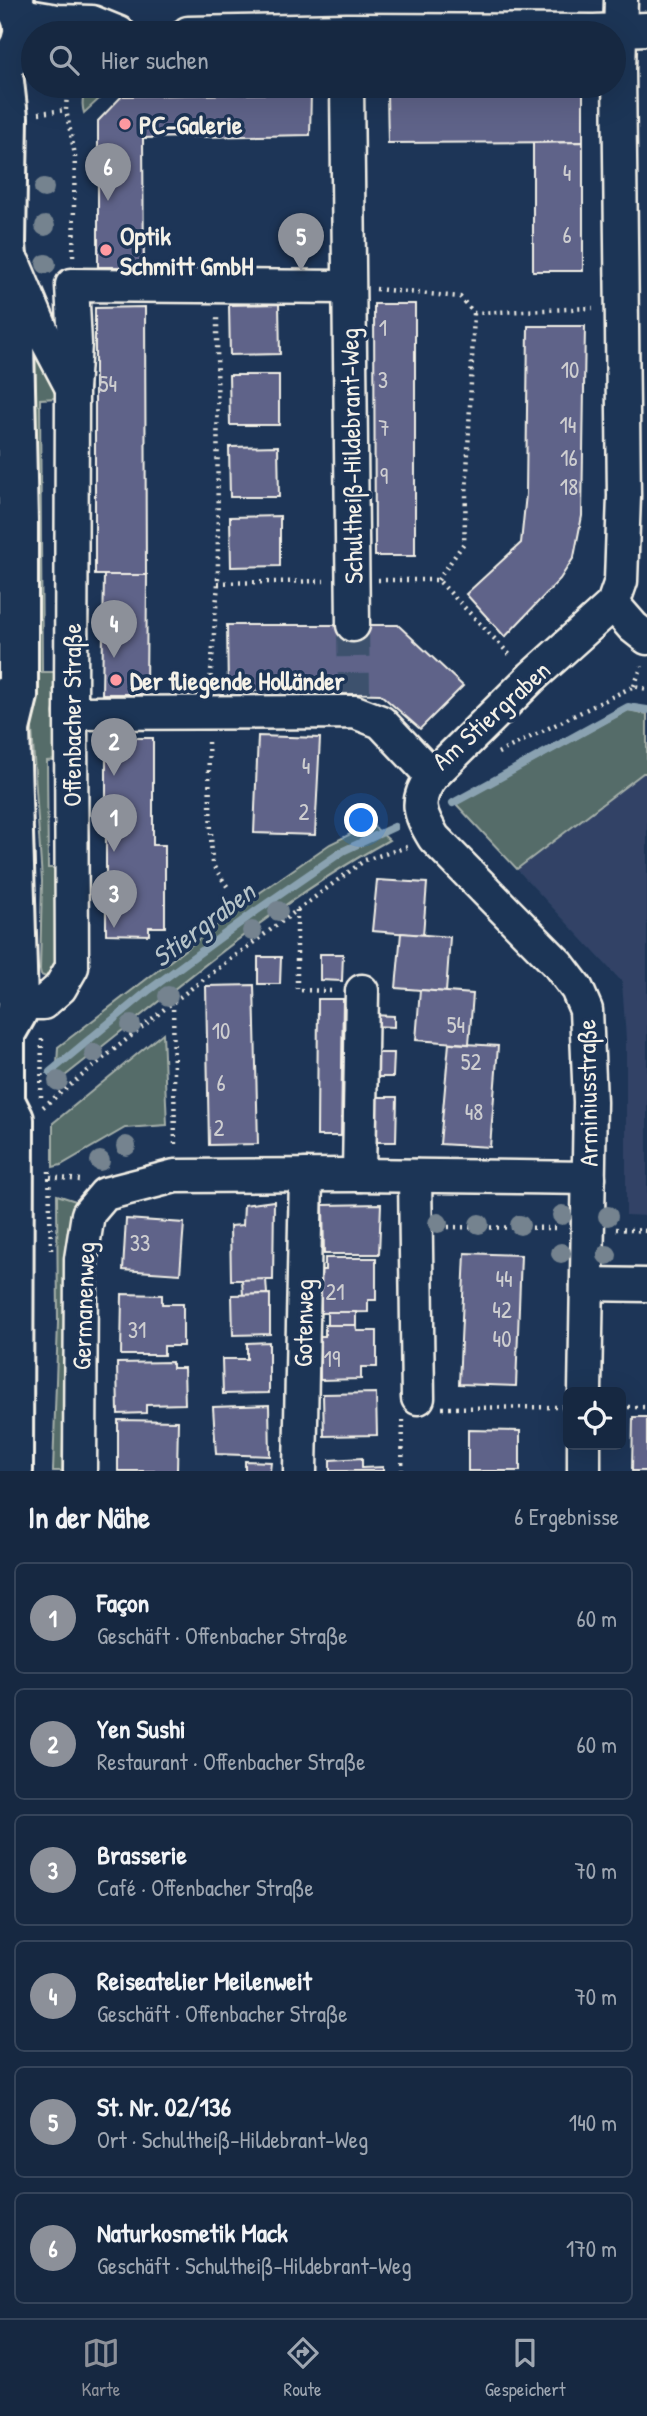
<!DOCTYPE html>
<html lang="de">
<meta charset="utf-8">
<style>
:root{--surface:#162841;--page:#1f3048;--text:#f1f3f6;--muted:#9ea6b1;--line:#35445a;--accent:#8c9099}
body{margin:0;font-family:"Patrick Hand",sans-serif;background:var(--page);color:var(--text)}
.controls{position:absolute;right:21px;bottom:21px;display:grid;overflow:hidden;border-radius:10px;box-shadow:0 7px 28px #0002}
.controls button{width:63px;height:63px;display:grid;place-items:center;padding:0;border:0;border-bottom:2px solid var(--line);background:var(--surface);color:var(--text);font:35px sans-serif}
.you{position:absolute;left:362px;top:821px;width:24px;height:24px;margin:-18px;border:5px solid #fff;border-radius:50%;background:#1a73e8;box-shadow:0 0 0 10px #1a73e833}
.badge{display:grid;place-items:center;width:46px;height:46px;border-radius:50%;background:var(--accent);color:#fff;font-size:23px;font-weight:700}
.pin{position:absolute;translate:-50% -58px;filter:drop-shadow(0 2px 4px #0008)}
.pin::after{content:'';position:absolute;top:37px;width:24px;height:21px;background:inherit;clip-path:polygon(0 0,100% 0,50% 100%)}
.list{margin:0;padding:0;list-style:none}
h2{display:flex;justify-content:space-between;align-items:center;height:91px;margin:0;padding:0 28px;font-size:30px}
h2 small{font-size:23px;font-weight:400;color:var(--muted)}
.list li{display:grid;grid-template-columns:46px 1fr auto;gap:21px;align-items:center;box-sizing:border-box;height:112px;margin:0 14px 14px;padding:0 14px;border:2px solid var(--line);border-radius:10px}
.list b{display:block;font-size:26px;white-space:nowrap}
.list p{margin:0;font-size:23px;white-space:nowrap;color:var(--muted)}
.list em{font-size:23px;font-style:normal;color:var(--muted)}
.icon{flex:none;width:38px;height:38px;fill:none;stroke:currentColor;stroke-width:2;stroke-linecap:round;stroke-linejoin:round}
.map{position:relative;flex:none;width:647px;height:1471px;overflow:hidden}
.search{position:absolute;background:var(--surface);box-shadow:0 7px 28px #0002;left:21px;right:21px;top:21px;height:77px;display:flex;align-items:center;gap:18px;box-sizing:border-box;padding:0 24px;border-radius:38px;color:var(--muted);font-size:26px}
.sheet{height:847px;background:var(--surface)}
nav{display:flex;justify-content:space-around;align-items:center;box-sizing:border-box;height:98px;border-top:2px solid var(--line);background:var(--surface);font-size:19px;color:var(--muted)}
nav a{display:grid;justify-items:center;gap:4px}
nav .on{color:var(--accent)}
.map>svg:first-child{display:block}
.built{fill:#304366}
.green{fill:#546c69;stroke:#a4aea8;stroke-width:2}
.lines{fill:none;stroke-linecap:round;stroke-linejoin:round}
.stream{stroke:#8aa2b1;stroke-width:8}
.building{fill:#5e6389;stroke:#f4f1e8;stroke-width:2}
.minor-tunnel{stroke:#3d516d;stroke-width:32;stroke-dasharray:32 16;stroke-linecap:butt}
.minor-casing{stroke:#f4f1e8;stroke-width:37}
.secondary-casing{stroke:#f4f1e8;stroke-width:44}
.path{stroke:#f4f1e8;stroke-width:4.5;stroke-dasharray:2 5;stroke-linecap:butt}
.minor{stroke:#1d3557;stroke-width:32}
.secondary{stroke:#1d3557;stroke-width:38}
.tree{fill:#74838f}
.poi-dot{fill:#ff9aa2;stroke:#1d3557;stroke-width:2.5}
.labels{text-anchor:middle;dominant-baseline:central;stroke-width:7;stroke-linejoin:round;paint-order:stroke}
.number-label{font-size:23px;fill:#ceced0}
.poi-label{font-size:26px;font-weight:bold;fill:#f4f1e8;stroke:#1d3557;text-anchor:start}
.street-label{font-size:26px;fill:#f4f1e8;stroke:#1d3557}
.water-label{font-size:28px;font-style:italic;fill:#b6c3c8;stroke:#1d3557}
</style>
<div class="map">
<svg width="647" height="1471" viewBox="0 0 647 1471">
<rect width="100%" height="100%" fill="#1d3557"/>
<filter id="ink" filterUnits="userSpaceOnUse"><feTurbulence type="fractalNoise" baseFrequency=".0143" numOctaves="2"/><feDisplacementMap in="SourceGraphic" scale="14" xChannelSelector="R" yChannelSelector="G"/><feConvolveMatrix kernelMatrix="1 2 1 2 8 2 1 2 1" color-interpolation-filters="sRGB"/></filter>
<g filter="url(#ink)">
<polygon class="built" points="628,710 647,714 647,1216 626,1215 626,1040 622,982 456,804"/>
<g class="green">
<path d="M92,86H113L84,113C81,102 82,92 92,86Z"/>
<polygon points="38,353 54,370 57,398 40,399 42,672 59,672 60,760 47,761 48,868 61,868 59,959 49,978 41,975 40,970 42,881 31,713 32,357"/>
<polygon points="628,710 647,714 647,773 643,773 517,869 456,804"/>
<path d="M371,824L389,840C269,906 164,999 56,1083L58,1047L255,896L330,844Z"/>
<polygon points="163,1033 167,1125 125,1128 61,1165 53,1167 53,1123"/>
<polygon points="57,1195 82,1203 66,1321 62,1471 53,1471 58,1322"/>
</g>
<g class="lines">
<g class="stream">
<polyline points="453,803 628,707 647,710"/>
<polyline points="50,1072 149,990 256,911 343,851 394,827"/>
</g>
</g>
<g class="building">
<polygon points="311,93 310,135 143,138 144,267 98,267 98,121 122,96"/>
<polygon points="387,93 583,93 583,142 388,143"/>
<polygon points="583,142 583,271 533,271 533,143"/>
<polygon points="279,304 280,354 230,355 229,305"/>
<polygon points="374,304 415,304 415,556 375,556"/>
<polygon points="145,307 146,575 95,575 95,308"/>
<polygon points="528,326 585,326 582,516 574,557 560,579 505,637 466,594 521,543 526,494"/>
<polygon points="229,375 279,375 279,425 230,425"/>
<polygon points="278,446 279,497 230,497 229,447"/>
<polygon points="280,516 280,566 231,567 230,517"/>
<polygon points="104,575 147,575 146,694 102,694"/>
<polygon points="227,625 398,625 463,686 420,729 380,694 228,690"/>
<polygon points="258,736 320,738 315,835 254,833"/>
<polygon points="106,738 153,738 153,845 165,845 165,927 149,927 149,935 106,934"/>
<polygon points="377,880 427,883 423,935 372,931"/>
<polygon points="401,933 450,937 446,992 396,988"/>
<polygon points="320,954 343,954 342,981 320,980"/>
<polygon points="258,957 281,957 280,984 258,984"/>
<polygon points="254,985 258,1144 209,1145 206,986"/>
<polygon points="420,990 473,994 469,1044 416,1040"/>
<polygon points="318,999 343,999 341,1136 317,1136"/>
<polygon points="372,1015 394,1016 394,1027 371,1026"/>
<polygon points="449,1043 498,1046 490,1147 440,1144"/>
<polygon points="372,1053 394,1053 393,1077 371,1077"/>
<polygon points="372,1097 397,1097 396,1142 371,1142"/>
<polygon points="274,1201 273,1280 231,1280 230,1226 243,1225 244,1205"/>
<polygon points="381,1204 379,1254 324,1254 323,1205"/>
<polygon points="126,1219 184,1223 180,1274 123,1270"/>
<polygon points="465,1253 521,1255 516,1386 459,1384"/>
<polygon points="325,1258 376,1258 376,1300 368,1300 368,1312 321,1313 321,1270 325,1270"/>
<polygon points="266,1279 267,1294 243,1295 242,1280"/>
<polygon points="122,1294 162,1295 162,1304 183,1304 183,1346 164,1346 164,1355 121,1355"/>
<polygon points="270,1294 270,1334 233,1335 232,1295"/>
<polygon points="327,1312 356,1312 356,1325 327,1326"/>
<polygon points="325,1325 356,1325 357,1331 377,1331 377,1367 361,1367 361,1379 320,1380 320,1336 325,1336"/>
<polygon points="269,1342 269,1393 223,1394 222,1359 247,1359 247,1343"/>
<polygon points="172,1362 172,1368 184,1368 185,1404 146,1405 146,1413 118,1414 117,1363"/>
<polygon points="376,1393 377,1435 324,1436 323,1394"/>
<polygon points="269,1405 270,1456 216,1454 213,1407"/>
<polygon points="633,1417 647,1417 647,1471 632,1471"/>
<polygon points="118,1420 178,1421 177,1471 118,1471"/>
<polygon points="468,1430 520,1431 520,1471 468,1471"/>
<polygon points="362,1458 362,1468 383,1467 383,1471 330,1471 330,1460"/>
<polygon points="245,1461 271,1462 270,1471 245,1471"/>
</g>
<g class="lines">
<polyline class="minor-tunnel" points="353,625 354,693"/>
<defs>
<g id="minor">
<polyline points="21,15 57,21 92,22 119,33"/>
<polyline points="188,33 347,30 594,31 647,29"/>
<polyline points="347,86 353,625"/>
<polyline points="14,264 43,333 72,388"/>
<polyline points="613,604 633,627 647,638"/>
<polyline points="71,713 355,712 381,722 432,776"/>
<polyline points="18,1003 43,1003 60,988 72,967 71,713 72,389 75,344 72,285 348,287"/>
<polyline points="359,1175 362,991"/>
<polyline points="415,1176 418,1398"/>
<polyline points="587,1284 647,1285"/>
<path d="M585,1392L590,1102L586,1010L577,989L558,964L434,838C419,813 414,801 432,776L532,677L613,604L621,581L624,496L619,71L621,0"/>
<polyline points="80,1471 81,1259 88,1214 105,1194 175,1176 359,1175 589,1178"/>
<polyline points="300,1471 306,1175"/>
<polyline points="584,1471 584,1445"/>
</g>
<g id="secondary">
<polyline points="2,64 8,117 6,244 14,343 18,523 18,696 10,729"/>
<path d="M0,65C26,52 32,19 8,0"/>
<polyline points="0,698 10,729 18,1003 17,1013 5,1034 5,1101 14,1119 13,1471"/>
</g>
</defs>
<use href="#minor" class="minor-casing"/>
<use href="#secondary" class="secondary-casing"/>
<g class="path">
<polyline points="63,86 67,92"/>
<polyline points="39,113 66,110"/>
<polyline points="73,256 75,155 66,110 67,92 75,86"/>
<polyline points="376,289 460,297 474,313 593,308"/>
<polyline points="378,580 438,580 512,657"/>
<polyline points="438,580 464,543 474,313"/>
<polyline points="218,583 324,581"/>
<polyline points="210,684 218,583 217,315"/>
<polyline points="634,686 642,666"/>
<polyline points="208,742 212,864 229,889"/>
<polyline points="498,753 634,686 647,689"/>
<polyline points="297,910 297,990 333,991"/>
<polyline points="173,1002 175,1147"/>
<polyline points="41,1097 42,1035"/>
<polyline points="43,1107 173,1002 365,860 407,847"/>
<polyline points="49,1171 51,1250"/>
<polyline points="50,1177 80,1180"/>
<polyline points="441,1227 559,1228"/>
<polyline points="616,1229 647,1231"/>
<polyline points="621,1407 647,1407"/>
<polyline points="442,1408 563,1407"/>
<polyline points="402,1471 403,1419"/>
</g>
<use href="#minor" class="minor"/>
<use href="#secondary" class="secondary"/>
</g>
<g class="tree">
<circle cx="44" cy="188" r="10"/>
<circle cx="45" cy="226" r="10"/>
<circle cx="46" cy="264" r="10"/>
<circle cx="278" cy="911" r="10"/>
<circle cx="252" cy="931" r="10"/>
<circle cx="168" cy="996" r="10"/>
<circle cx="131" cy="1025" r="10"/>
<circle cx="94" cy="1053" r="10"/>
<circle cx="58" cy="1081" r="10"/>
<circle cx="126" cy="1146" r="10"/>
<circle cx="100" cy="1161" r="10"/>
<circle cx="562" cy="1215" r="10"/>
<circle cx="608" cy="1216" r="10"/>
<circle cx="438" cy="1223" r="10"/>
<circle cx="479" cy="1224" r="10"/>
<circle cx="520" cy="1225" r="10"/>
<circle cx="561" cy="1253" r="10"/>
<circle cx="607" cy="1255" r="10"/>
</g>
</g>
<g class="poi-dot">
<circle cx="125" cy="124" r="7"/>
<circle cx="106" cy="250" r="7"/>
<circle cx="116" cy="680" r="7"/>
</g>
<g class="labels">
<g class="number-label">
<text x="567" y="172">4</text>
<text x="567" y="234">6</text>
<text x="383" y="327">1</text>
<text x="570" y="369">10</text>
<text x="383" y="379">3</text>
<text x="108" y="383">54</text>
<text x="568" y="424">14</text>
<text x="384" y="427">7</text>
<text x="569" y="457">16</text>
<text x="384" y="475">9</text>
<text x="569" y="486">18</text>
<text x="306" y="765">4</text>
<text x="304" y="811">2</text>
<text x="456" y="1024">54</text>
<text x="221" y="1030">10</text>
<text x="471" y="1061">52</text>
<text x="221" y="1082">6</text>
<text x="474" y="1111">48</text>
<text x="219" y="1127">2</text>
<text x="140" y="1242">33</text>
<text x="504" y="1278">44</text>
<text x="335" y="1291">21</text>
<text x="502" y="1309">42</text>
<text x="137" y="1329">31</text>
<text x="502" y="1338">40</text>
<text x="332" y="1358">19</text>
</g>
<g class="poi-label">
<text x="139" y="124">PC-Galerie</text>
<text x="120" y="235">Optik<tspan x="120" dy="30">Schmitt GmbH</tspan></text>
<text x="130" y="680">Der fliegende Holländer</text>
</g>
<g class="street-label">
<text transform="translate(351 456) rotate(-91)">Schultheiß-Hildebrant-Weg</text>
<text transform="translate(71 715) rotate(-90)">Offenbacher Straße</text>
<text transform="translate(491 715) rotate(-42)">Am Stiergraben</text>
<text transform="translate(587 1093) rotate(-91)">Arminiusstraße</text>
<text transform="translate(83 1306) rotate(-88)">Germanenweg</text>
<text transform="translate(303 1323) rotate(-89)">Gotenweg</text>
</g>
<g class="water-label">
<text transform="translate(203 924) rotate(-37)">Stiergraben</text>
</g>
</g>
</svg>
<div class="controls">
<button><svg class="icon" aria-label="locate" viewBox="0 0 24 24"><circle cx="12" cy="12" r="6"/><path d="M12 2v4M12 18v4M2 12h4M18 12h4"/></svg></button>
</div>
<div class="you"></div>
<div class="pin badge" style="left:114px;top:852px">1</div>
<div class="pin badge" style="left:114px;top:776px">2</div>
<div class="pin badge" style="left:114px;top:928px">3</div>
<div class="pin badge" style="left:114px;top:658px">4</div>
<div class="pin badge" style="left:301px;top:271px">5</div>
<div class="pin badge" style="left:108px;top:201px">6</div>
<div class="search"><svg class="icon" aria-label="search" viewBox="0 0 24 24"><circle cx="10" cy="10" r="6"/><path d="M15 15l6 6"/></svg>Hier suchen</div>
</div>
<section class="sheet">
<h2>In der Nähe<small>6 Ergebnisse</small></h2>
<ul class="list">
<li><span class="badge">1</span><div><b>Façon</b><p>Geschäft · Offenbacher Straße</p></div><em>60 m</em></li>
<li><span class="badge">2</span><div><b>Yen Sushi</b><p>Restaurant · Offenbacher Straße</p></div><em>60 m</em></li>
<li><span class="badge">3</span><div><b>Brasserie</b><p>Café · Offenbacher Straße</p></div><em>70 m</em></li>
<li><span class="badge">4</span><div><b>Reiseatelier Meilenweit</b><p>Geschäft · Offenbacher Straße</p></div><em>70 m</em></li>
<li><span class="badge">5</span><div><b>St. Nr. 02/136</b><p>Ort · Schultheiß-Hildebrant-Weg</p></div><em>140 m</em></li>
<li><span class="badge">6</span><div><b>Naturkosmetik Mack</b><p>Geschäft · Schultheiß-Hildebrant-Weg</p></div><em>170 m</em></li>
</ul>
</section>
<nav>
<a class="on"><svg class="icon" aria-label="map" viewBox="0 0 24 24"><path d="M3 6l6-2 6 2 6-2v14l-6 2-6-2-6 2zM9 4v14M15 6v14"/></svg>Karte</a>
<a><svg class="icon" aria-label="directions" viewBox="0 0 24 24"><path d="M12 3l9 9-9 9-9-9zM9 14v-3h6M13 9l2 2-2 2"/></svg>Route</a>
<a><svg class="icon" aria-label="saved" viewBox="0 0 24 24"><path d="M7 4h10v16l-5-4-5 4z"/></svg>Gespeichert</a>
</nav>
